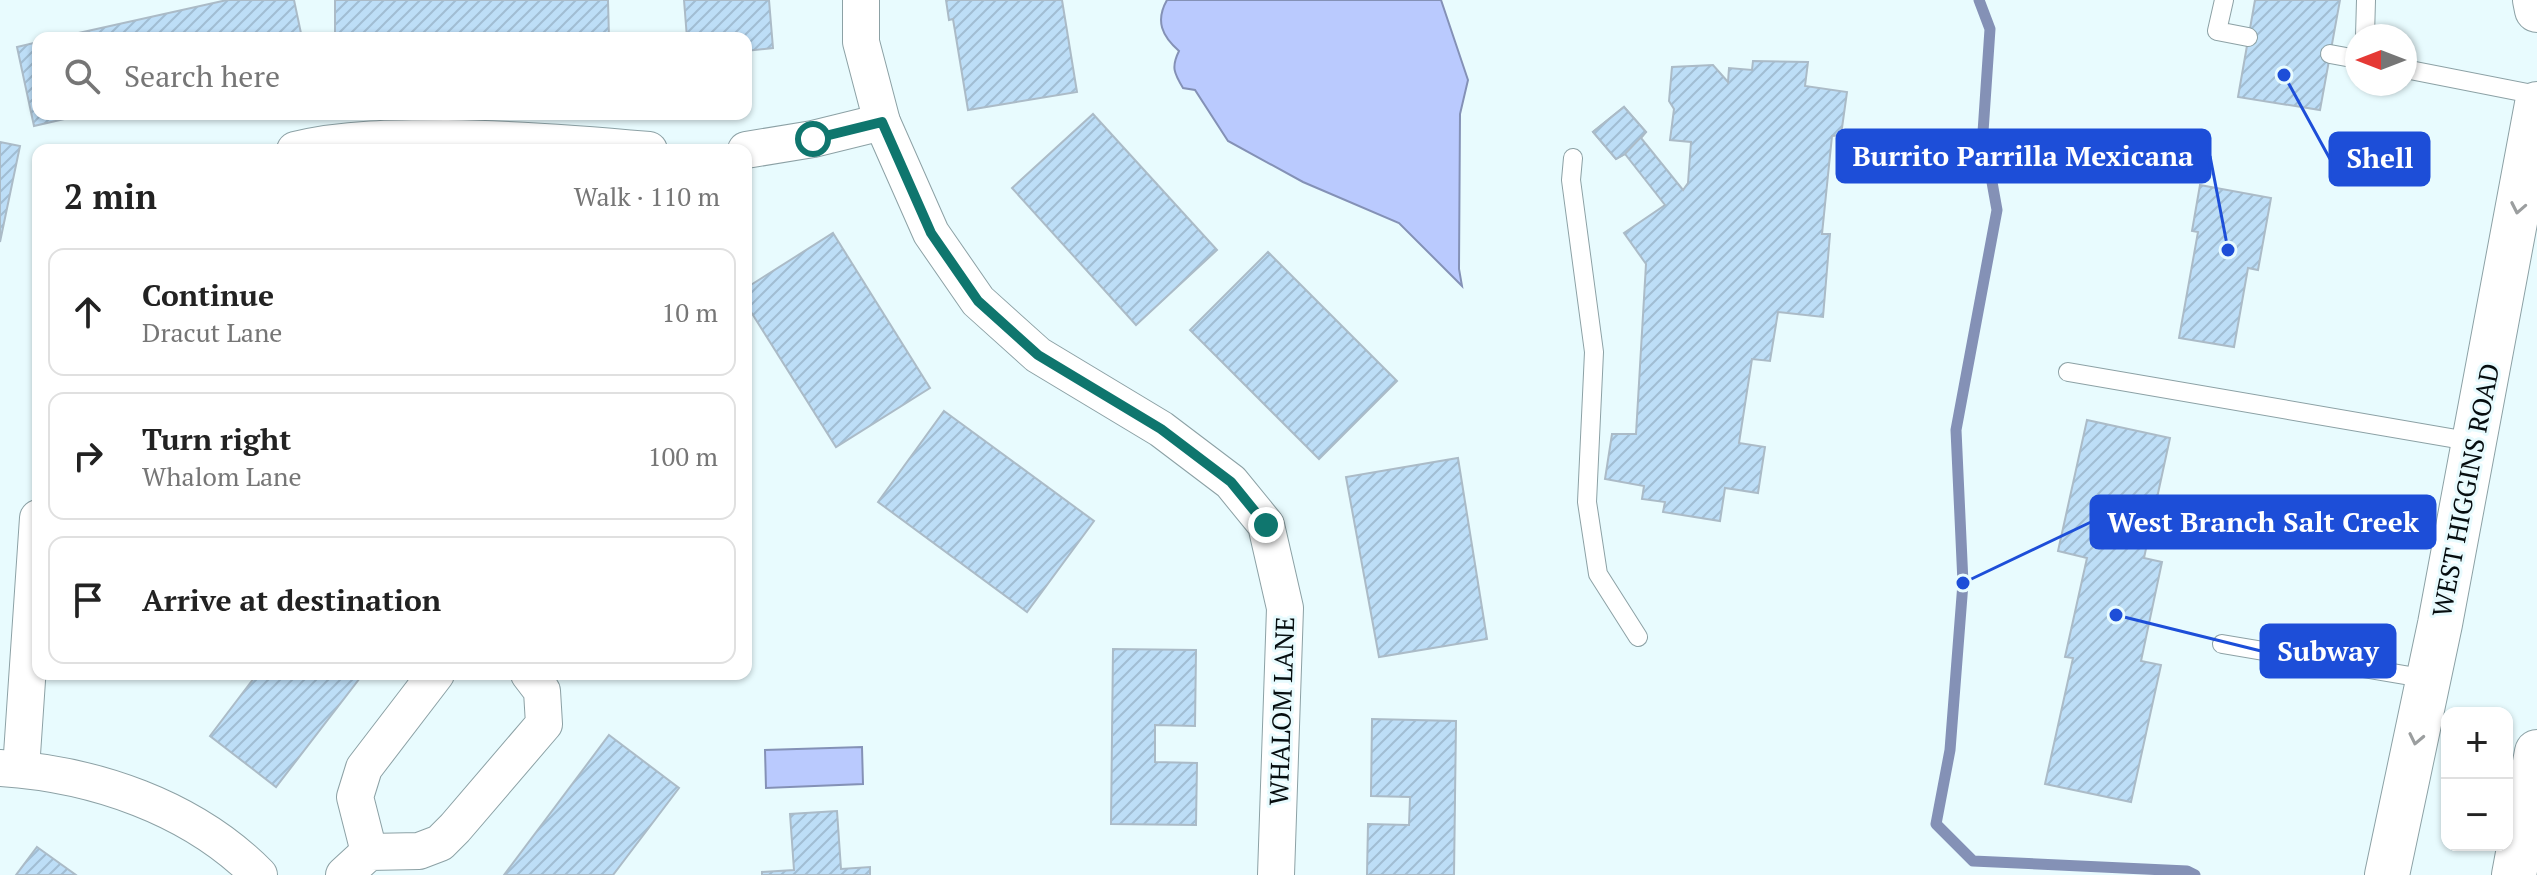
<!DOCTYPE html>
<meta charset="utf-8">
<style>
:root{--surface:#fff;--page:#f6f6f6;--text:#222;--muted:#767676;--line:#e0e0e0}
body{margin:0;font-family:"PT Serif",serif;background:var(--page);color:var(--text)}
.controls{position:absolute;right:24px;bottom:24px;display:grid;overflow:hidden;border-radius:16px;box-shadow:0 2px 6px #0004}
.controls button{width:72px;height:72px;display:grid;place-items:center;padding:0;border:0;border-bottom:2px solid var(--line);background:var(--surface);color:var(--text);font:40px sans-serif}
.compass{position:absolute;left:2345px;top:24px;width:72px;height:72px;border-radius:50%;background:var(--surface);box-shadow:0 2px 6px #0004;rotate:270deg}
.stop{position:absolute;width:24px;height:24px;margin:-18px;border:6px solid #0f766e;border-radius:50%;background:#fff}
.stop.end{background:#0f766e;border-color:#fff;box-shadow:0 2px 8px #0008}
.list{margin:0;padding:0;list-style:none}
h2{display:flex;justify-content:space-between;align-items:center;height:104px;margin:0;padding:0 32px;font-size:34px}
h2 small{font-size:26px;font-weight:400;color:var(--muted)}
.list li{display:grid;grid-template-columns:52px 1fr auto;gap:24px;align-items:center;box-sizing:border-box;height:128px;margin:0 16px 16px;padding:0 16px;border:2px solid var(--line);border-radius:16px}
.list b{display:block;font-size:30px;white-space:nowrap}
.list p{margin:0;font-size:26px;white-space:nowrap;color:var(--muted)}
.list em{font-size:26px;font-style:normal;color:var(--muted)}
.icon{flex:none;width:44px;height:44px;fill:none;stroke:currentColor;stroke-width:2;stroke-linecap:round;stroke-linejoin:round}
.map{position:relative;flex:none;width:2537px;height:875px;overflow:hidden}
.search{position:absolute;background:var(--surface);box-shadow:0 2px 6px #0004;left:32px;top:32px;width:720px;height:88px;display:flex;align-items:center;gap:20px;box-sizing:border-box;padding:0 28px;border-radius:16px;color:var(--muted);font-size:30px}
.panel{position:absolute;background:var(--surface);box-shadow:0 2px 6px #0004;left:32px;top:144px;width:720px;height:536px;border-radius:16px}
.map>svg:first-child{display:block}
.water{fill:#bacafe;stroke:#8491b6;stroke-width:2}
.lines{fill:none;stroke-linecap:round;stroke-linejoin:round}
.stream{stroke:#8491b6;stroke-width:11}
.building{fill:url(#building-hatch);stroke:#abbbc7;stroke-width:2}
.service-casing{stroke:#8ca1a5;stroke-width:20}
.minor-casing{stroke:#8ca1a5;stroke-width:38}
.primary-casing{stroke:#8ca1a5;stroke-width:46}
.service{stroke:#fff;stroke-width:18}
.minor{stroke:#fff;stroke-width:36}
.primary{stroke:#fff;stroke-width:44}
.oneway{stroke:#9b9e9f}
.route{stroke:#0f766e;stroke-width:10}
.labels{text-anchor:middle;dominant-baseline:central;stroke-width:6;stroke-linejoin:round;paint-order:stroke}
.street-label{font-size:26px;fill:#060d0f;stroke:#e8fbfe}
.leader{fill:none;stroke:#1d4ed8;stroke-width:3}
.callout-dot{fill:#1d4ed8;stroke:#e8fbfe;stroke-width:3}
.callout{fill:#1d4ed8;stroke:#1d4ed8;stroke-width:3}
.callout-label{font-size:28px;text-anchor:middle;font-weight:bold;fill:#fff}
</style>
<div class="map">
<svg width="2537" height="875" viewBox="0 0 2537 875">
<defs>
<pattern id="building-hatch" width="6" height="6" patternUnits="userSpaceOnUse" patternTransform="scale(2)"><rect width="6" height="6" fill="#bddef7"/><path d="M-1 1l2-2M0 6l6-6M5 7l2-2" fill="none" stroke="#a1bdd3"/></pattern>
</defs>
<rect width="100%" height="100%" fill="#e8fbfe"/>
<g class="water">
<path d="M1167,0H1441L1468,80L1460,114L1459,269L1462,286L1399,223L1303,182L1228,141L1195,90L1183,88C1174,73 1171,67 1179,51C1162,36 1155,21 1167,0Z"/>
<polygon points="862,747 863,784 766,788 765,750"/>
</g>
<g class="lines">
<polyline class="stream" points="1979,0 1990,29 1983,132 1997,210 1956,430 1963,583 1950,750 1936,824 1973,861 2187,871 2195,875"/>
</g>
<g class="building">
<polygon points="227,0 294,0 302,38 56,38"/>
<polygon points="335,0 608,0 609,38 335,38"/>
<polygon points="684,0 769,0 773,48 746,51 746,38 687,38"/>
<polygon points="946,0 1062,0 1077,92 968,110 953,19 949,20"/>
<polygon points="2255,0 2340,0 2320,110 2238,97"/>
<polygon points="38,42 38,114 86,114 34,126 17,47"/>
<polygon points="1753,61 1808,62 1805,86 1847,92 1841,135 1832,136 1822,234 1830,234 1823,317 1778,312 1770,361 1752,359 1739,443 1765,447 1758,493 1725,488 1720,521 1663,512 1665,502 1642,499 1644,486 1605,479 1612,434 1636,434 1646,264 1624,233 1665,205 1625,154 1616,159 1593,132 1624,107 1646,132 1641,138 1683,190 1688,183 1691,142 1670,140 1674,109 1669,101 1672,67 1713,65 1728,82 1729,68 1752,70"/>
<polygon points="1624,107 1646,132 1625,154 1616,159 1593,132"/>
<polygon points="1093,114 1217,250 1136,325 1012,188"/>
<polygon points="0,142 20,146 0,242"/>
<polygon points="2200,185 2271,198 2258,270 2248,268 2234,347 2179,338 2198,232 2192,231"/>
<polygon points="833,233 930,388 836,447 746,304 746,288"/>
<polygon points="1268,252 1397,381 1319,459 1190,330"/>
<polygon points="944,411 1094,521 1027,612 878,502"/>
<polygon points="2087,420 2170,438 2144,558 2162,562 2141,661 2161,665 2131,802 2045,784 2073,658 2065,657 2087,558 2058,551"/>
<polygon points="1458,458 1487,639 1379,657 1346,477"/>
<polygon points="1113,649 1196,650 1195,726 1155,725 1155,762 1197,763 1196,825 1111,824"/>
<polygon points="257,674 363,674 276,787 210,736"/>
<polygon points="1372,719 1456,721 1454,875 1367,875 1368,824 1409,825 1410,797 1371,796"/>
<polygon points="609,735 679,788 613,875 504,875"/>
<polygon points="837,811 841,869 870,867 870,875 762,875 762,872 794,870 790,814"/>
<polygon points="37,847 76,875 16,875"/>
</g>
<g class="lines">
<defs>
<g id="service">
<polyline points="2224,0 2217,31 2248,37"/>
<polyline points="2365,36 2366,0"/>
<polyline points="2330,54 2357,59"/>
<polyline points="2405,69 2537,95"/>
<polyline points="1573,158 1571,180 1594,352 1587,502 1598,574 1638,637"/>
<polyline points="2068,372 2474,442"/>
<polyline points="2222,644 2428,679"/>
</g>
<g id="minor">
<polyline points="861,0 861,42 882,122 931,233 978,301 1038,355 1161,429 1231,482 1266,525 1285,608 1276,875"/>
<path d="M295,150C344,138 397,138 447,138C515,139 582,144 649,150"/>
<polyline points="746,150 813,139 882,122"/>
<path d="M0,768C94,774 192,807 259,875"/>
<polyline points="21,769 38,518"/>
<polyline points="369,852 355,797 364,768 436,674"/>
<polyline points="344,875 369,852 419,851 440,843 455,828 544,724 542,691 529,674"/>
</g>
<g id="primary">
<polyline points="2535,0 2537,10"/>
<polyline points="2387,875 2440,624 2537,104"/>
<polyline points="2514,875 2537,752"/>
</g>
</defs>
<use href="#service" class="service-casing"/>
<use href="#minor" class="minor-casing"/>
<use href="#primary" class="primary-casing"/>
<use href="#service" class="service"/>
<use href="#minor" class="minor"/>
<use href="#primary" class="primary"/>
</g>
<defs><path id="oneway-chevron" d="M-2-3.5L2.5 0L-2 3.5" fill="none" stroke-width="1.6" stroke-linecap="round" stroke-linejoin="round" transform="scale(2)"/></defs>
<g class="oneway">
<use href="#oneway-chevron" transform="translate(2518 208) rotate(101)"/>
<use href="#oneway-chevron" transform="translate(2416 739) rotate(102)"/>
</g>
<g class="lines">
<polyline class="route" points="813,139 882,122 931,233 978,301 1038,355 1161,429 1231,482 1266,525"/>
</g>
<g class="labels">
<g class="street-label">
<text transform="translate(2465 490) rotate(-79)">WEST HIGGINS ROAD</text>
<text transform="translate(1281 711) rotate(-88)">WHALOM LANE</text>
</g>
</g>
<path class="leader" d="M2228 250L2210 156M2284 75L2330 159M1963 583L2091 522M2116 615L2261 651"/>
<g class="callout-dot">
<circle cx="2228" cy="250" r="8"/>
<circle cx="2284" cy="75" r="8"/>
<circle cx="1963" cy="583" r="8"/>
<circle cx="2116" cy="615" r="8"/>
</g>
<g class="callout">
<rect x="1837" y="130" width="373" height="52" rx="8"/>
<rect x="2330" y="133" width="99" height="52" rx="8"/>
<rect x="2091" y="496" width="344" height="52" rx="8"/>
<rect x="2261" y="625" width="134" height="52" rx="8"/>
</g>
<g class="callout-label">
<text x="2023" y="166">Burrito Parrilla Mexicana</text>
<text x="2380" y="168">Shell</text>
<text x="2263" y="532">West Branch Salt Creek</text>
<text x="2328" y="661">Subway</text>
</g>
</svg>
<div class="controls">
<button>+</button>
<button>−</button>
</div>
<svg class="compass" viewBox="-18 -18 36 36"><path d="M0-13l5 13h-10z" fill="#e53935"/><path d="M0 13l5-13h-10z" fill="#767676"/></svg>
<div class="stop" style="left:813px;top:139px"></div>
<div class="stop end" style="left:1266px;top:525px"></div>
<div class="search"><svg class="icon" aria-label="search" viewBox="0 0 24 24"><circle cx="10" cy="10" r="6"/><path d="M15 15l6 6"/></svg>Search here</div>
<section class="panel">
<h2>2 min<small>Walk · 110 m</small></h2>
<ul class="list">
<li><svg class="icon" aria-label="ahead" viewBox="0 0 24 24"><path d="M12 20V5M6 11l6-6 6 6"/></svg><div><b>Continue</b><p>Dracut Lane</p></div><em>10 m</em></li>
<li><svg class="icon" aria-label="right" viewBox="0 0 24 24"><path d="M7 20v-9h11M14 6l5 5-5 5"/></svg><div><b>Turn right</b><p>Whalom Lane</p></div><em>100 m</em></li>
<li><svg class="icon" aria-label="arrive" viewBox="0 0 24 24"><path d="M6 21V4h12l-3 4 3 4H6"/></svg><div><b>Arrive at destination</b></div></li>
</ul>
</section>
</div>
